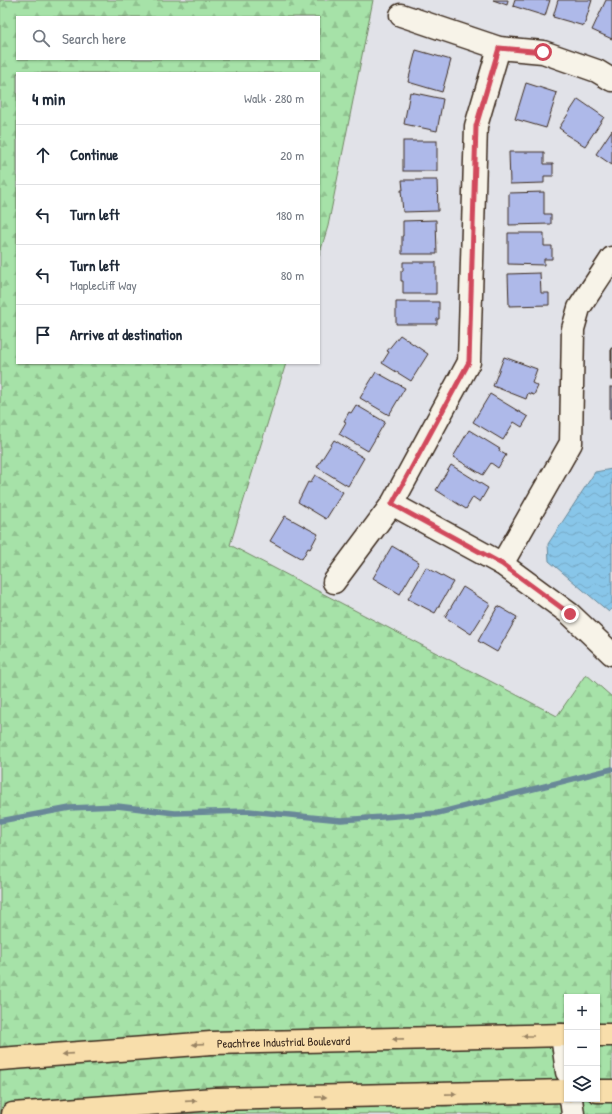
<!DOCTYPE html>
<meta charset="utf-8">
<style>
:root{--surface:#fff;--page:#f6f6f7;--text:#1f2937;--muted:#747a83;--line:#e0e1e3}
body{margin:0;font-family:"Patrick Hand",sans-serif;background:var(--page);color:var(--text)}
.controls{position:absolute;right:12px;bottom:12px;display:grid;overflow:hidden;border-radius:0px;box-shadow:0 1px 3px #0004}
.controls button{width:36px;height:36px;display:grid;place-items:center;padding:0;border:0;border-bottom:1px solid var(--line);background:var(--surface);color:var(--text);font:20px sans-serif}
.stop{position:absolute;width:12px;height:12px;margin:-9px;border:3px solid #d1495b;border-radius:50%;background:#fff}
.stop.end{background:#d1495b;border-color:#fff;box-shadow:0 1px 4px #0008}
.list{margin:0;padding:0;list-style:none}
h2{display:flex;justify-content:space-between;align-items:center;height:52px;margin:0;padding:0 16px;font-size:17px}
h2 small{font-size:13px;font-weight:400;color:var(--muted)}
.list li{display:grid;grid-template-columns:26px 1fr auto;gap:12px;align-items:center;box-sizing:border-box;height:60px;padding:0 16px;border-top:1px solid var(--line)}
.list b{display:block;font-size:15px;white-space:nowrap}
.list p{margin:0;font-size:13px;white-space:nowrap;color:var(--muted)}
.list em{font-size:13px;font-style:normal;color:var(--muted)}
.icon{flex:none;width:22px;height:22px;fill:none;stroke:currentColor;stroke-width:2;stroke-linecap:round;stroke-linejoin:round}
.map{position:relative;flex:none;width:612px;height:1114px;overflow:hidden}
.search{position:absolute;background:var(--surface);box-shadow:0 1px 3px #0004;left:16px;top:16px;width:304px;height:44px;display:flex;align-items:center;gap:10px;box-sizing:border-box;padding:0 14px;border-radius:0px;color:var(--muted);font-size:15px}
.panel{position:absolute;background:var(--surface);box-shadow:0 1px 3px #0004;left:16px;top:72px;width:304px;height:292px;border-radius:0px}
.map>svg:first-child{display:block}
.forest{fill:url(#forest-firs);stroke:#708663;fill-rule:evenodd}
.water{fill:url(#water-waves);stroke:#698898}
.lines{fill:none;stroke-linecap:round;stroke-linejoin:round}
.stream{stroke:#698898;stroke-width:5.5}
.building{fill:#aeb9e9;stroke:#3b2a1e}
.minor-casing{stroke:#3b2a1e;stroke-width:25}
.major-casing{stroke:#3b2a1e;stroke-width:25}
.minor{stroke:#f7f3e8;stroke-width:22}
.major{stroke:#f8deab;stroke-width:22}
.oneway{fill:#9a8464}
.route{stroke:#d1495b;stroke-width:5}
.labels{text-anchor:middle;dominant-baseline:central;stroke-width:4;stroke-linejoin:round;paint-order:stroke}
.street-label{font-size:12px;fill:#3b2a1e;stroke:#f7f3e8}
</style>
<div class="map">
<svg width="612" height="1114" viewBox="0 0 612 1114">
<defs>
<pattern id="forest-firs" width="22" height="20" patternUnits="userSpaceOnUse"><rect width="22" height="20" fill="#a6e2a8"/><path d="M5 1l3.5 6h-7zM16 11l3.5 6h-7z" fill="#90c290"/></pattern>
<pattern id="water-waves" width="16" height="10" patternUnits="userSpaceOnUse"><rect width="16" height="10" fill="#88c6e9"/><path d="M0 5q4-4 8 0t8 0" fill="none" stroke="#76aac7"/></pattern>
</defs>
<rect width="100%" height="100%" fill="#e1e2e8"/>
<filter id="ink" filterUnits="userSpaceOnUse"><feTurbulence type="fractalNoise" baseFrequency=".025" numOctaves="2"/><feDisplacementMap in="SourceGraphic" scale="8" xChannelSelector="R" yChannelSelector="G"/><feConvolveMatrix kernelMatrix="1 2 1 2 8 2 1 2 1" color-interpolation-filters="sRGB"/></filter>
<g filter="url(#ink)">
<path class="forest" d="M0,0H373L328,226L319,256V73H17V363H286L230,545L557,716L586,674L612,697V1114H0ZM17,17H319V59H17ZM567,997H597V1099H567Z"/>
<polygon class="water" points="612,469 612,607 609,612 549,561 548,544 595,472"/>
<g class="lines">
<polyline class="stream" points="0,821 70,808 117,806 175,813 249,811 341,820 438,813 612,769"/>
</g>
<g class="building">
<polygon points="493,0 508,0 507,5"/>
<polygon points="515,0 550,0 545,16 513,6"/>
<polygon points="558,0 592,0 584,26 553,17"/>
<polygon points="606,0 612,0 612,39 592,30"/>
<polygon points="416,50 451,60 442,92 408,82"/>
<polygon points="526,83 557,93 546,128 515,119"/>
<polygon points="410,92 443,99 437,131 404,124"/>
<polygon points="578,99 604,117 585,146 565,134 566,133 559,128"/>
<polygon points="612,130 612,165 596,154"/>
<rect x="403" y="141" width="34" height="30"/>
<polygon points="509,152 544,152 544,164 553,164 553,176 544,176 544,183 510,184"/>
<polygon points="402,180 437,180 438,211 403,212 401,190 403,190"/>
<polygon points="544,192 544,214 551,214 551,224 509,225 509,193"/>
<polygon points="436,220 437,254 402,254 402,236 403,236 403,221"/>
<polygon points="508,233 544,233 544,246 552,246 552,259 544,259 544,265 508,264"/>
<polygon points="403,262 436,262 436,294 403,294 403,281 401,281 401,271 403,271"/>
<polygon points="540,273 541,293 549,293 549,305 509,306 508,274"/>
<polygon points="396,302 439,302 439,319 437,319 437,324 396,324"/>
<polygon points="400,335 428,354 411,381 382,363 389,352 387,351"/>
<rect x="611" y="348" width="1" height="32"/>
<polygon points="504,357 537,369 532,383 538,386 534,395 528,393 526,399 493,386"/>
<polygon points="376,372 405,388 389,415 360,398"/>
<rect x="610" y="387" width="2" height="32"/>
<polygon points="490,394 528,417 522,427 514,422 503,440 473,422"/>
<polygon points="356,405 385,422 368,451 339,434 346,422 344,421 349,412 351,413"/>
<polygon points="469,430 500,449 499,451 506,455 498,468 491,463 483,475 453,457"/>
<polygon points="334,440 364,458 348,486 317,467"/>
<polygon points="451,465 488,488 480,502 473,497 466,509 436,490"/>
<polygon points="315,475 343,492 326,519 298,502 308,482 310,483"/>
<polygon points="285,516 318,534 310,549 308,548 302,559 270,541"/>
<polygon points="392,546 419,562 400,594 373,578"/>
<polygon points="426,567 453,582 435,613 408,599"/>
<polygon points="463,587 490,604 471,634 445,617"/>
<polygon points="498,606 517,617 497,652 478,641"/>
</g>
<g class="lines">
<defs>
<g id="minor">
<polyline points="401,15 499,48 543,52 597,71 612,80"/>
<polyline points="392,504 502,564 570,614 612,654"/>
<polyline points="502,564 571,443 573,329 579,308 612,258"/>
<polyline points="334,582 392,504 469,362 476,126 499,48"/>
<polyline points="562,1035 567,1072"/>
<polyline points="571,1099 573,1114"/>
</g>
<g id="major">
<polyline points="597,1035 612,1035"/>
<path id="s1" d="M0,1059L211,1043L567,1035"/>
<polyline points="597,1091 612,1091"/>
<polyline points="13,1114 214,1099 567,1091"/>
</g>
</defs>
<use href="#minor" class="minor-casing"/>
<use href="#major" class="major-casing"/>
<use href="#minor" class="minor"/>
<use href="#major" class="major"/>
</g>
<defs><path id="oneway-solid" d="M-6-.8H1V-3.2L6.5 0L1 3.2V.8H-6Z"/></defs>
<g class="oneway">
<use href="#oneway-solid" transform="translate(528 1036) rotate(180)"/>
<use href="#oneway-solid" transform="translate(398 1039) rotate(179)"/>
<use href="#oneway-solid" transform="translate(198 1044) rotate(176)"/>
<use href="#oneway-solid" transform="translate(68 1054) rotate(176)"/>
<use href="#oneway-solid" transform="translate(451 1094) rotate(-1)"/>
<use href="#oneway-solid" transform="translate(321 1097) rotate(-1)"/>
<use href="#oneway-solid" transform="translate(191 1101) rotate(-4)"/>
</g>
</g>
<g class="lines" filter="url(#ink)">
<polyline class="route" points="543,52 499,48 476,126 469,362 392,504 502,564 570,614"/>
</g>
<g class="labels">
<g class="street-label">
<text stroke="none"><textPath href="#s1" startOffset="284">Peachtree Industrial Boulevard</textPath></text>
</g>
</g>
</svg>
<div class="controls">
<button>+</button>
<button>−</button>
<button><svg class="icon" aria-label="layers" viewBox="0 0 24 24"><path d="M12 4l9 5-9 5-9-5zM3 14l9 5 9-5"/></svg></button>
</div>
<div class="stop" style="left:543px;top:52px"></div>
<div class="stop end" style="left:570px;top:614px"></div>
<div class="search"><svg class="icon" aria-label="search" viewBox="0 0 24 24"><circle cx="10" cy="10" r="6"/><path d="M15 15l6 6"/></svg>Search here</div>
<section class="panel">
<h2>4 min<small>Walk · 280 m</small></h2>
<ul class="list">
<li><svg class="icon" aria-label="ahead" viewBox="0 0 24 24"><path d="M12 20V5M6 11l6-6 6 6"/></svg><div><b>Continue</b></div><em>20 m</em></li>
<li><svg class="icon" aria-label="left" viewBox="0 0 24 24"><path d="M17 20v-9H6M10 6l-5 5 5 5"/></svg><div><b>Turn left</b></div><em>180 m</em></li>
<li><svg class="icon" aria-label="left" viewBox="0 0 24 24"><path d="M17 20v-9H6M10 6l-5 5 5 5"/></svg><div><b>Turn left</b><p>Maplecliff Way</p></div><em>80 m</em></li>
<li><svg class="icon" aria-label="arrive" viewBox="0 0 24 24"><path d="M6 21V4h12l-3 4 3 4H6"/></svg><div><b>Arrive at destination</b></div></li>
</ul>
</section>
</div>
